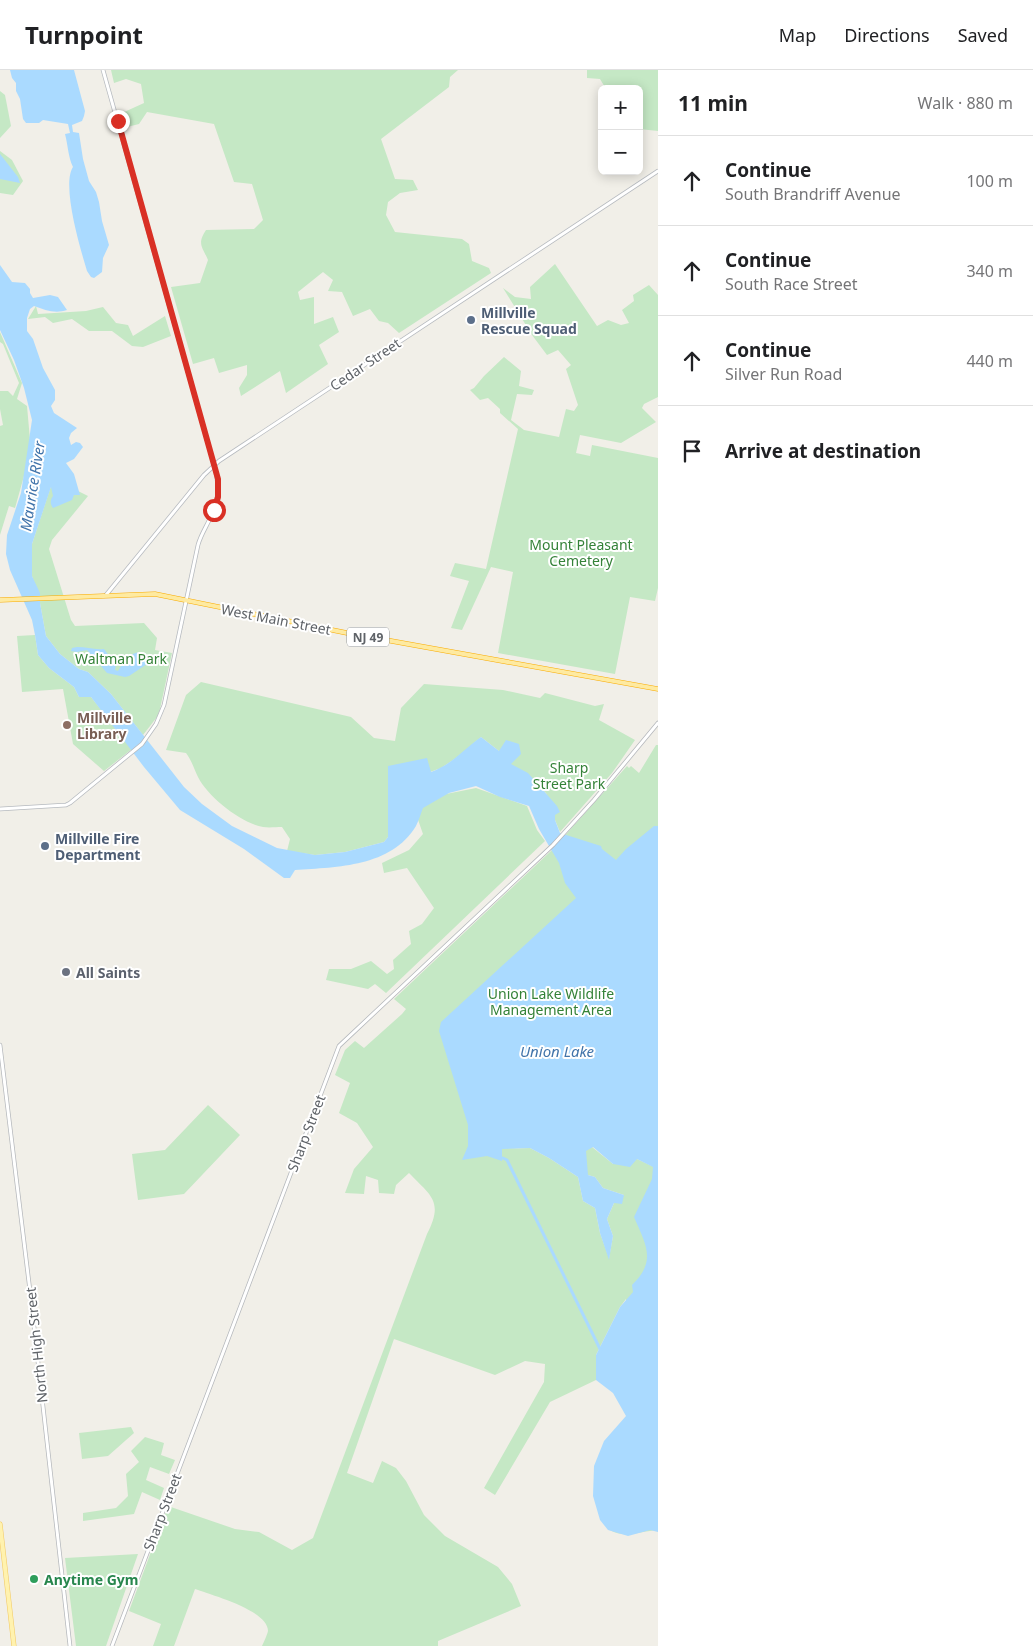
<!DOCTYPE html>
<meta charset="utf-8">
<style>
:root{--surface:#fff;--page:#f6f6f6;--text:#202124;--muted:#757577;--line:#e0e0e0}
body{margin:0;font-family:"Noto Sans",sans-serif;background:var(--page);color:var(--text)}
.controls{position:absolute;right:15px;top:15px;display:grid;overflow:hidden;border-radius:8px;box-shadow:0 2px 12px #0003}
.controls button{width:45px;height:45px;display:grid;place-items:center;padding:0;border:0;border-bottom:1px solid var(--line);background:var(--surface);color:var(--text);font:25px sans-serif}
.stop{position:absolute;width:15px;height:15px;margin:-11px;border:4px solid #d93025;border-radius:50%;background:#fff}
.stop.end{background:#d93025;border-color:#fff;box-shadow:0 1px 5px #0008}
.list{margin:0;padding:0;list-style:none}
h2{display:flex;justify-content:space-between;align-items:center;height:65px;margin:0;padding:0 20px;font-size:21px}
h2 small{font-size:16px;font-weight:400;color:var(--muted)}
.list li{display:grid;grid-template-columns:32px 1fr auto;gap:15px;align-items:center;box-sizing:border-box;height:90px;padding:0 20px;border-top:1px solid var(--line)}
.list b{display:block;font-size:19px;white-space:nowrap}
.list p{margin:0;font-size:16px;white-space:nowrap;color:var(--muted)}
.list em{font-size:16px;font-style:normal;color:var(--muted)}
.icon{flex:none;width:28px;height:28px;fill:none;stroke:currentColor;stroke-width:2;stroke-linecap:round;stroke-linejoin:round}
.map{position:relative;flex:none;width:658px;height:1576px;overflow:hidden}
header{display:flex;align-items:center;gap:30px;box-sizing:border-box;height:70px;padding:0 25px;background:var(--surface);border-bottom:1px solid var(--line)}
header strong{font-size:24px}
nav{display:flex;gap:28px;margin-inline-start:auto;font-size:18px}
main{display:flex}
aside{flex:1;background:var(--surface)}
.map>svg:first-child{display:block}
.green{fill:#c5e8c5;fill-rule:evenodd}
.water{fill:#aadaff}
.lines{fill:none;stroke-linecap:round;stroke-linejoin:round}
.canal{stroke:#aadaff;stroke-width:3}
.tertiary-casing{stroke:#b5b8bc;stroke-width:4.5}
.secondary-casing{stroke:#b6babf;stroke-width:4.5}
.primary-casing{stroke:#f2c960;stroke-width:5}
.trunk-casing{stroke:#f9ab00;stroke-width:5}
.tertiary{stroke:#fff;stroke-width:3}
.secondary{stroke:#fff;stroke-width:3}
.primary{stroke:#fff2af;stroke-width:4}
.trunk{stroke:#feeaa1;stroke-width:4}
.route{stroke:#d93025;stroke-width:6}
.service-dot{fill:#5c6f8a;stroke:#fff;stroke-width:2}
.education-dot{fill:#8d6e63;stroke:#fff;stroke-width:2}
.worship-dot{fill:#6b7280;stroke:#fff;stroke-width:2}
.leisure-dot{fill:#2e9e5b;stroke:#fff;stroke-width:2}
.labels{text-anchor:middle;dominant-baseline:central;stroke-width:4;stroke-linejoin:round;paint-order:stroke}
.shield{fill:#fff;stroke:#8f9295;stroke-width:1}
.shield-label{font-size:12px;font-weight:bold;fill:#5f6368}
.service-label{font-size:14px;font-weight:bold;fill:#4e5e75;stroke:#fff;text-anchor:start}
.street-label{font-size:14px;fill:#5f6368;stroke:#fff}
.park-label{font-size:14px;fill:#348238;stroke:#fff}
.education-label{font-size:14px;font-weight:bold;fill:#785e54;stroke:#fff;text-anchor:start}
.worship-label{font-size:14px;font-weight:bold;fill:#5b616d;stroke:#fff;text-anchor:start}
.leisure-label{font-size:14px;font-weight:bold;fill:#27864d;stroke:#fff;text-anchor:start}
.water-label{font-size:15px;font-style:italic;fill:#4174aa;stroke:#fff}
</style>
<header>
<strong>Turnpoint</strong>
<nav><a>Map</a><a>Directions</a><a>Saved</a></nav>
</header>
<main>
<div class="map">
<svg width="658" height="1576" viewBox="0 0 658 1576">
<rect width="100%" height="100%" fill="#f1efe8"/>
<g class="green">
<path d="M111,0H458L450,7L449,17L381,69L395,109L413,110L418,120L400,123L388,132L386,145L395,162L462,169L469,174L472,191L489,198L491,203L399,263L388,253L379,251L370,239L353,246L342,222L328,221L333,210L323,202L298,222L300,230L314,227V254L333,247L339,262L319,275L328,294L286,323L280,301L241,326L239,318L247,305V295L219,303L214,288L193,294L171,217L200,213L208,190C202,176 197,174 206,160L254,159L263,150L252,114L234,112L214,54L147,42L139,54L127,57L122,43L144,33L141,14L126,9L114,13Z"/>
<polygon points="587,0 658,0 658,61 639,59 639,19 606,19 600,9 587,8"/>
<polygon points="0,21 5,25 11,56 0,68"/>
<polygon points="0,81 12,90 23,111 13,125 0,123"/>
<polygon points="555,194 597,256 608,250 621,255 629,253 622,240 634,231 633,225 649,215 658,225 658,327 644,334 642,338 656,352 621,373 580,365 576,383 590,386 592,375 658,388 658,518 655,531 630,527 615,604 498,583 513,502 491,497 462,560 451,558 469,511 450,506 455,493 486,499 518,359 500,343 500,339 488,328 480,330 470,320 474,318 484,306 504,287 521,301 519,316 534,320 532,325 517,324 511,350 524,360 559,367 566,339 574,341 578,335 566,299 571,295 558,280 547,285 532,265 503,218 515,227 531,229 530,217"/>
<polygon points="36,236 38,244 86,241 103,237 116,253 128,255 133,266 165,246 171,266 143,277 132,276 112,261 89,261 72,249 53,253 45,247 28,249"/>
<polygon points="0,262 22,313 17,329 27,336 31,381 15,438 9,436 0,465 0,356 3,355 0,339 0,321 8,321 13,326 19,313 3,274 0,272"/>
<polygon points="64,414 88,426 52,470 49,479 71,550 75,556 144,553 157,568 155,580 172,583 160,639 157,647 143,665 111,624 88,602 79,599 60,584 46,566 40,533 32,506 32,474 51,416"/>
<polygon points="35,565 38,585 49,598 74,617 79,627 91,627 132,679 104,701 73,674 63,619 22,622 17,566"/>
<path d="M201,612L351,647L374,668L395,671L401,638L424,614L503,620L540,628L545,623L595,636L604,634L599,650L635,670L612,703L560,762L555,750V745L546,723L510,694L499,681L481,667L459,686L441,698L430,702L388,755V767L384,772L345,782L315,785L287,781L290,769L282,757C276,757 269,758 263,757C241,753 208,727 198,707C194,699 192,691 186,683L166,680L186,625Z"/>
<path d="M656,675H658V1460C642,1461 624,1469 610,1460L628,1350L626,1229L620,1237L596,1285V1310L550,1332L495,1425L484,1418L544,1312L545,1294L525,1291L495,1305L394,1269L347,1403L373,1413L382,1391L396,1398L406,1411L424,1445L445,1466L498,1497L512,1514L521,1536L438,1571V1576H262C264,1572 267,1565 268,1561C268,1540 211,1525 195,1519L174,1576H153L161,1554L129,1541L168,1436L235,1459L259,1462L292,1480L313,1468L427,1164C444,1131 431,1126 409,1103L396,1115L394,1124L379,1123L378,1110L366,1106L364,1124L345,1123L354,1099L373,1077L357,1053L339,1043L350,1013L335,1005L345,980L355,971L364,978L402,944L406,939L394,929L552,780L627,696L629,698L631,696L639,703ZM532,1077L588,1105L595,1107L603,1118L624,1125L614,1133L607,1149L613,1166L609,1188L600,1163L595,1138L583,1131L578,1107L549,1088L530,1078L503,1079ZM592,1077L649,1084L652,1096L637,1089L613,1094Z"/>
<polygon points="476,718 527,736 537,760 545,771 386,923 375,914 368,919 326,910 329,899 351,899 371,891 387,904 394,899 393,890 411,874 409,861 422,854 434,838 407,798 384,803 382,793 409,780 423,764 416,744 431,727"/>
<polygon points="208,1035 240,1065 184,1124 138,1130 132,1084 165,1080"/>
<polygon points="131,1357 134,1363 108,1386 82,1389 79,1363"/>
<polygon points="145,1367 164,1373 161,1385 175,1390 169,1404 150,1397 146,1410 164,1418 160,1430 142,1422 134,1444 83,1451 83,1443 116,1438 128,1426 126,1404 139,1392 131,1381"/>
<polygon points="138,1484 106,1576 76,1576 65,1488"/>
</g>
<g class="water">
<path d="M10,0H74L85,41L84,46L82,51L72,55L73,62L79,63L83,89L89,111L96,122L99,132L102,151L109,175L103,188L102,202L94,208L91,207L87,201C81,181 61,115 73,97C68,87 68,75 65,64L70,63L68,54L43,50L39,53H26L23,49L20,29L16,21V13L12,8Z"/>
<polygon points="0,84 18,107 20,113 0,109"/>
<path d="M0,195L12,212L25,213L30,219V223L33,228L50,225L58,227L67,240C55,244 45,240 34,236L30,239L27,248V261L33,269L43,298L55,320V330L51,336L54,343L77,358L71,363L69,368L71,375L76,372L80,373L83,377L74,389L66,393L74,404L80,425H74L72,430L53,438C50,434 50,430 53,426L51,417L32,474V506L40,523V533L46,566L60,584L79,599L88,602L111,624L184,717L202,734L232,756L277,778L315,785L345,782L384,772L388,767V696L427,688L431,702C451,695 464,679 481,667L499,681L506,670L519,674L521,684L511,694L528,703L557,736L560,742L555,745V750L560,763L601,776L602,779L616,790L626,779L654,756H658V1462L650,1460L628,1466L608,1460L600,1450L593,1426L594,1396L604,1371L626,1346L613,1323L596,1310V1285L620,1237L633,1222L632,1215C657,1191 646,1175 634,1147L652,1109L653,1097L637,1089L630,1097L613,1094L593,1077L586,1081L588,1105L595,1107L603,1118L624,1125L622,1134L614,1133L607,1149L613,1166L609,1190L600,1163L595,1138L583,1131L578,1107L549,1088L530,1078L502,1079V1091L487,1086L462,1090L468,1076V1055L439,961L441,952L576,828L565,813L559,793L539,759L529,736L500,727L476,716L449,723L423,738C421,743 419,750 416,756C391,797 338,797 295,800L290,808H284L244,779L180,740L144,697L91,627H79L74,617L49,598L38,585L35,565L32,550L10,500L6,484L7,465L21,423L32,350L24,318L14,290L0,260Z"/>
<path d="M77,577C87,577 94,580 104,579L116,595L115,600L118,601C124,590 137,574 149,587L147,594L129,606L125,607L107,603L87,580L77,582L71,581L72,578Z"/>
</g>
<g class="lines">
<polyline class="canal" points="503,1088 507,1090 601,1281"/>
<defs>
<g id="tertiary">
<polyline points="0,975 30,1221 70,1576"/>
<polyline points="112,1576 339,976 553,775 594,730 658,653"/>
</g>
<g id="secondary">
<polyline points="106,525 204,405 219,391 658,101"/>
<path d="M0,739L66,735L70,733L142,674L156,654L164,635L198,475C201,464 207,456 211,446C220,428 219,414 214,395L103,0"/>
</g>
<polyline id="primary" points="0,1454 14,1576"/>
<polyline id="trunk" points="0,530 155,524 347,563 658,619"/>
</defs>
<use href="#tertiary" class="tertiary-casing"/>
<use href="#secondary" class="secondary-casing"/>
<use href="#primary" class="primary-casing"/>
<use href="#trunk" class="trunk-casing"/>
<use href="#tertiary" class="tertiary"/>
<use href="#secondary" class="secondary"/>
<use href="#primary" class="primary"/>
<use href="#trunk" class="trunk"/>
</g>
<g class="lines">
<polyline class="route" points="118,51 218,409 218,427 214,440"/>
</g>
<g class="service-dot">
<circle cx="471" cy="250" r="5"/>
<circle cx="45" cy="776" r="5"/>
</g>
<circle class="education-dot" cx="67" cy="655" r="5"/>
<circle class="worship-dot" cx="66" cy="902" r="5"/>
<circle class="leisure-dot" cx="34" cy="1509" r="5"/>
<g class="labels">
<rect class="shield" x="347" y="557.5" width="42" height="19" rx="4"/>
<g class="shield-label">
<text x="368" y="567">NJ 49</text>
</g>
<g class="service-label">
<text x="481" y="242">Millville<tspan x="481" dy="16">Rescue Squad</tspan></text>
<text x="55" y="768">Millville Fire<tspan x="55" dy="16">Department</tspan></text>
</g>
<g class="street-label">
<text transform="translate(365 294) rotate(-34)">Cedar Street</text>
<text transform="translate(276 549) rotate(11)">West Main Street</text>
<text transform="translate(306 1063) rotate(-69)">Sharp Street</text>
<text transform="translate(36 1275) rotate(-96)">North High Street</text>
<text transform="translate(162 1442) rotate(-69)">Sharp Street</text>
</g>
<g class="park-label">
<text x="581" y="474">Mount Pleasant<tspan x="581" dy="16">Cemetery</tspan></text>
<text x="121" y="588">Waltman Park</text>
<text x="569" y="697">Sharp<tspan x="569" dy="16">Street Park</tspan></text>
<text x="551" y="923">Union Lake Wildlife<tspan x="551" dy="16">Management Area</tspan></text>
</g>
<g class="education-label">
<text x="77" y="647">Millville<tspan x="77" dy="16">Library</tspan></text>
</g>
<g class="worship-label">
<text x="76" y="902">All Saints</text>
</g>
<g class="leisure-label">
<text x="44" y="1509">Anytime Gym</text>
</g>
<g class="water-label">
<text transform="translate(32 416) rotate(-81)">Maurice River</text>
<text x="557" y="981">Union Lake</text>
</g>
</g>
</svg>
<div class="controls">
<button>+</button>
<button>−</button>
</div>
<div class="stop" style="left:214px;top:440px"></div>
<div class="stop end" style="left:118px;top:51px"></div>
</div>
<aside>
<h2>11 min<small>Walk · 880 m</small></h2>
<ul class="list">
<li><svg class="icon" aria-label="ahead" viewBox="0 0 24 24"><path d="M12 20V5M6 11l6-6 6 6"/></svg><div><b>Continue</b><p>South Brandriff Avenue</p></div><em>100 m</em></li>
<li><svg class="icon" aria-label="ahead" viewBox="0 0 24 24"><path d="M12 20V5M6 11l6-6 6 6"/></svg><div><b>Continue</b><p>South Race Street</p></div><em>340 m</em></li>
<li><svg class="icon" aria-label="ahead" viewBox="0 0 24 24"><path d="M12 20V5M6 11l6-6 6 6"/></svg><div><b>Continue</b><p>Silver Run Road</p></div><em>440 m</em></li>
<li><svg class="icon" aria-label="arrive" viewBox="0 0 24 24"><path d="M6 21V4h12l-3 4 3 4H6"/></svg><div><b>Arrive at destination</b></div></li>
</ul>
</aside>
</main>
